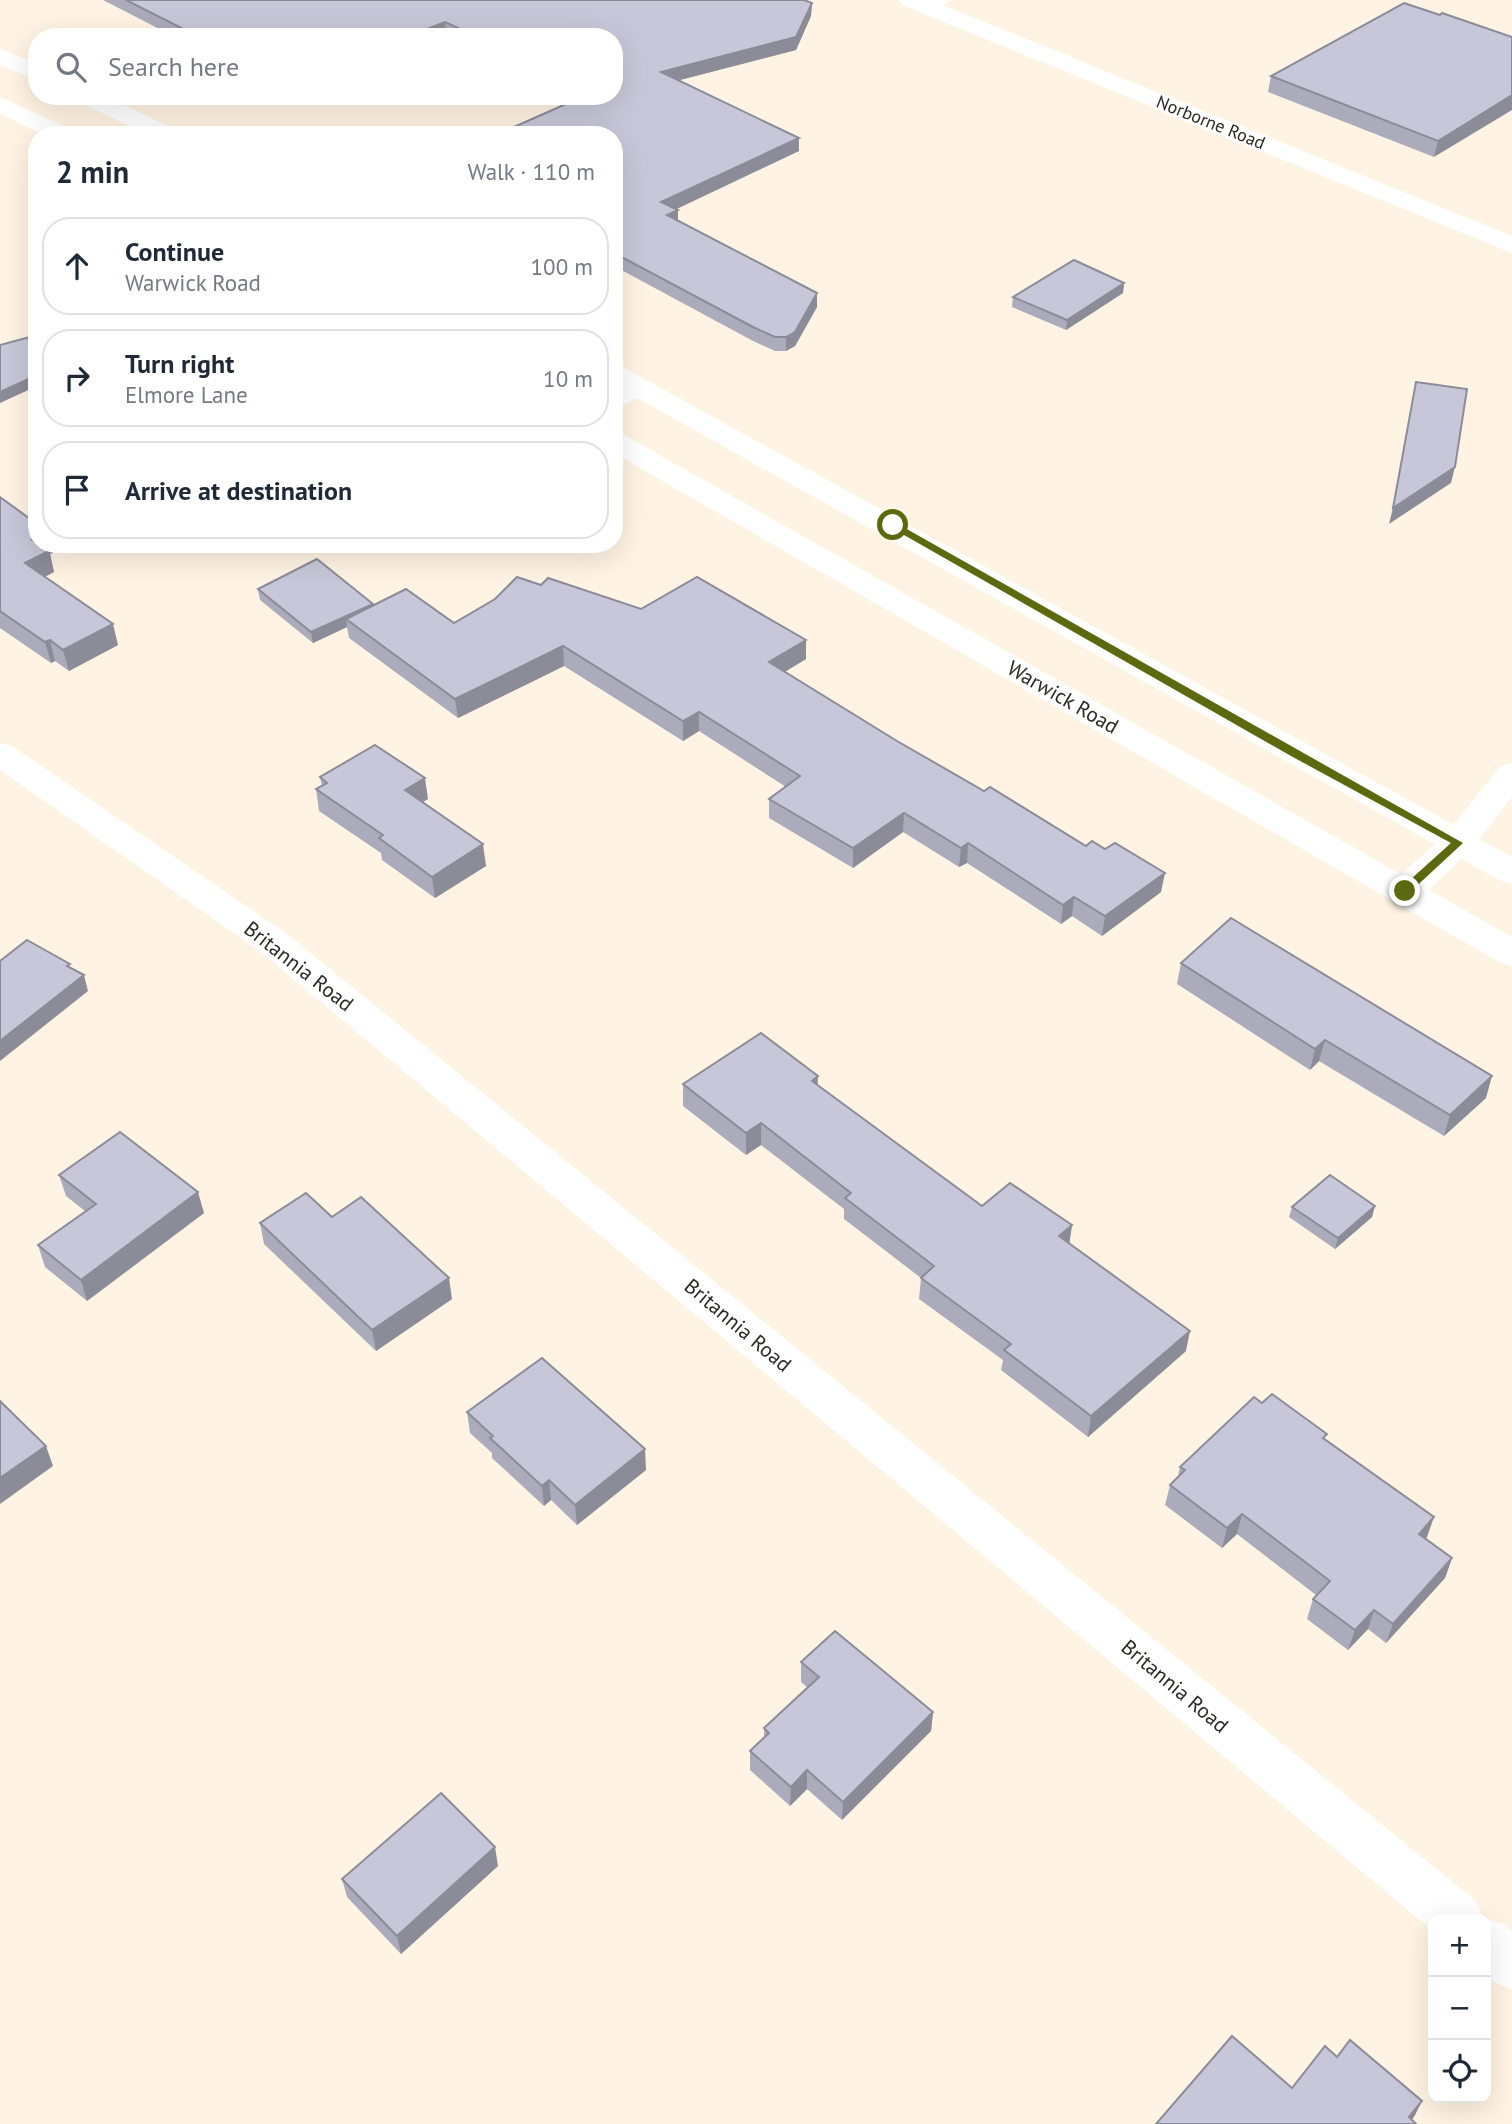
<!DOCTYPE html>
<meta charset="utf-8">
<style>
:root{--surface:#fff;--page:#f2f2f3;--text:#1f2937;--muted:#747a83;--line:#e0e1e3}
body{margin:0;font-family:"PT Sans",sans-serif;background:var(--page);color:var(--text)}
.controls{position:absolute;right:21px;bottom:21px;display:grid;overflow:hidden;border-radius:14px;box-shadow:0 7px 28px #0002}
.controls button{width:63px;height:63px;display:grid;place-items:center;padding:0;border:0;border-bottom:2px solid var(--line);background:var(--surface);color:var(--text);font:35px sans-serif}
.stop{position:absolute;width:21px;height:21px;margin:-16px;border:5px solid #5c690f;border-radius:50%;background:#fff}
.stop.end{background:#5c690f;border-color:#fff;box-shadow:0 2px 7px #0008}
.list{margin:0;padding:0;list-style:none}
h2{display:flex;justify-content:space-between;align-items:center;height:91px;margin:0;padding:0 28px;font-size:30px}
h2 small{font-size:23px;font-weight:400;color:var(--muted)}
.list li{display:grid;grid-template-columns:46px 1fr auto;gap:21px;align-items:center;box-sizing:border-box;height:98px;margin:0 14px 14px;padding:0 14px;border:2px solid var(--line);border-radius:28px}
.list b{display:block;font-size:26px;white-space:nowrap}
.list p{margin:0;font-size:23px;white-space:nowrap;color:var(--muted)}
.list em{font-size:23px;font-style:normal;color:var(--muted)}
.icon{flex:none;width:38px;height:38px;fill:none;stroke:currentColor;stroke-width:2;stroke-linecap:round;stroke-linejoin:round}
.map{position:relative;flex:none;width:1512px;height:2124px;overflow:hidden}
.search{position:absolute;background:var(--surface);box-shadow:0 7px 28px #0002;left:28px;top:28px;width:595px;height:77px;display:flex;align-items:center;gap:18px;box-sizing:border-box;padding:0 24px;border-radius:28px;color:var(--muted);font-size:26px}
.panel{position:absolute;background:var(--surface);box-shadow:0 7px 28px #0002;left:28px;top:126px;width:595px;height:427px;border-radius:28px}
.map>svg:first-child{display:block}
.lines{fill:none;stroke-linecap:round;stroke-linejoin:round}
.lane{fill:#fff;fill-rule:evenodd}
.street{fill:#fff;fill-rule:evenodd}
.secondary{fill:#fff;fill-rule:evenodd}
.wall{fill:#acabbb}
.shaded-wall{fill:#8c8b98}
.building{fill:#c8c7d9;stroke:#8c8b98;stroke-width:2}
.route{fill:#5c690f}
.labels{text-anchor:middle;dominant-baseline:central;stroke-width:6;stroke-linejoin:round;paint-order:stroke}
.far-street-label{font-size:18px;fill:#2d2923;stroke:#fff}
.street-label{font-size:21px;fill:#2d2923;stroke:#fff}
</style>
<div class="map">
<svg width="1512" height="2124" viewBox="0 0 1512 2124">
<rect width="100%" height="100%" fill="#fff4e3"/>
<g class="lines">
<g class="lane">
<polygon points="929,0 951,0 934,11 922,11 919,7"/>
<polygon points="640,381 648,383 651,388 648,393 614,409 614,393"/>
</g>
<g class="street">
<polygon points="899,0 930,0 1512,236 1512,253 902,5"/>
<polygon points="0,743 12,746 287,934 1476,1901 1483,1918 1504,1924 1512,1931 1512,1990 1494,1982 1486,1975 1486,1919 1433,1919 1433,1931 261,952 0,770"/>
<polygon points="1512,763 1512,797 1470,851 1418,900 1405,903 1392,900 1387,891 1392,882 1446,835 1500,766"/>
</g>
<g class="secondary">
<polygon points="0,49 37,64 37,80 0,65"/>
<polygon points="74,96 105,96 176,130 179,135 147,135 78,101"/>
<polygon points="0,97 72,130 75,135 43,135 0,113"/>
<polygon points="614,366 624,368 1512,857 1512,884 1499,880 614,385"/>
<polygon points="614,432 624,435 1512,937 1512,966 1499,962 614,453"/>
</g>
</g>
<g class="wall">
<polygon points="103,0 804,0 812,3 811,16 796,50 679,80 799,151 675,209 678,221 817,293 817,307 795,346 786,351 775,351 753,341 614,266 614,135 581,96 614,96 614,37 451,37 446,35 441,37 175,37"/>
<polygon points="1512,37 1434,157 1268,92 1271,76"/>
<polygon points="1124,283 1123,293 1066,330 1012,307 1013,297"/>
<polygon points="0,497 53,553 50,554 54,572 45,577 118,645 69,671 55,661 51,663 0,628"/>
<polygon points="541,585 641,609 806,659 785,672 897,741 1161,892 1102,936 1072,916 1061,924 967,863 959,867 903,832 853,868 769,818 769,799 786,787 699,731 683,741 564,666 458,718 349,638 347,627 313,643 260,600 258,589 373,605 454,623"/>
<polygon points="320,777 428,799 422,802 486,866 435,898 382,860 381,853 319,811 316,789 322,786"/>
<polygon points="1181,963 1486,1098 1444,1136 1319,1061 1310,1070 1177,984"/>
<polygon points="683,1084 818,1085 982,1206 1072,1225 1069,1243 1186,1351 1088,1437 1001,1370 1003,1360 919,1299 921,1278 844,1219 844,1209 761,1145 746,1155 683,1106"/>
<polygon points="59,1175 204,1213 87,1301 45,1267 38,1245 85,1211 66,1196"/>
<polygon points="1292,1207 1372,1217 1335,1249 1289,1217"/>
<polygon points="332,1217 452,1299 376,1351 264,1244 260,1223"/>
<polygon points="1262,1403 1325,1440 1427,1537 1426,1539 1452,1558 1445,1578 1386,1643 1368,1629 1348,1650 1307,1619 1313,1599 1316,1595 1237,1534 1222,1548 1165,1505 1170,1485 1178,1476 1180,1467"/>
<polygon points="467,1412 646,1470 577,1525 551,1500 544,1506 492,1458 492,1453 470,1433"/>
<polygon points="801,1662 933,1712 931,1731 842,1820 807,1789 790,1806 750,1770 750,1751 764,1738 764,1728 807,1687 801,1682"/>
<polygon points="498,1866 401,1954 347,1897 342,1879"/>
</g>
<g class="shaded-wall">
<polygon points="812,3 811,16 796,50 661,85 661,72"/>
<polygon points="445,22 446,35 441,37 406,37"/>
<polygon points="1512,95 1512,110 1434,157 1438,141"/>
<polygon points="799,138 799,151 662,216 661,202"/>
<polygon points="678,210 678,224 667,215"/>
<polygon points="1124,283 1123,293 1066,330 1067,320"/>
<polygon points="817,293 817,307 795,346 786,351 786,337"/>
<polygon points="37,375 37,386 0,403 0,392"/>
<polygon points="1455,467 1451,483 1389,524 1393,508"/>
<polygon points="37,538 37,544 51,544 53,553 50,554 54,572 30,584 25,563 32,540"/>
<polygon points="373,604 374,614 346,619 347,627 313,643 311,632"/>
<polygon points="113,624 118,645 69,671 63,650"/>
<polygon points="50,640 55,661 51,663 45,642"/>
<polygon points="806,640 806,659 769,681 769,662"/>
<polygon points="563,646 564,666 458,718 455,699"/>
<polygon points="699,712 699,731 683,741 683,721"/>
<polygon points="425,778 428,799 408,811 405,790"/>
<polygon points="904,813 903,832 853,868 853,848"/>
<polygon points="968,843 967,863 959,867 961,848"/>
<polygon points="483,844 486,866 435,898 432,877"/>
<polygon points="1165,873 1161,892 1102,936 1105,916"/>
<polygon points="1074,897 1072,916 1061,924 1063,905"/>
<polygon points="84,975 88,991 0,1061 0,1041"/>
<polygon points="1325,1040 1319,1061 1310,1070 1315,1049"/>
<polygon points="818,1076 817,1098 812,1081"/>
<polygon points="1492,1076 1486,1098 1444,1136 1450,1115"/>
<polygon points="761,1123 761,1145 746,1155 746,1133"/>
<polygon points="198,1192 204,1213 87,1301 81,1280"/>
<polygon points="1375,1206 1372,1217 1335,1249 1338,1238"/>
<polygon points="1072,1225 1069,1246 1059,1236"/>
<polygon points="449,1278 452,1299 376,1351 372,1330"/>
<polygon points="1190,1331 1186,1351 1088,1437 1091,1416"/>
<polygon points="46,1446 53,1466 0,1504 0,1478"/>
<polygon points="645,1449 646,1470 577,1525 575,1505"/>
<polygon points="549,1480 551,1500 544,1506 542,1486"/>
<polygon points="1242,1514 1237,1534 1222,1548 1227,1528"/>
<polygon points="1434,1517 1427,1537 1412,1554 1419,1534"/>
<polygon points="1452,1558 1445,1578 1386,1643 1393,1624"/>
<polygon points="1374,1610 1368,1629 1348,1650 1355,1630"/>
<polygon points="933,1712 931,1731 842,1820 843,1802"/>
<polygon points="807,1770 807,1789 790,1806 791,1787"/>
<polygon points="495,1847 498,1866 401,1954 397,1936"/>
<polygon points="1422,2101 1414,2117 1408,2124 1409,2117"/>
</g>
<g class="building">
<polygon points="126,0 804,0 812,3 796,37 661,72 799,138 661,202 678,210 667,215 817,293 795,332 786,337 775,337 753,327 614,253 614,135 496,135 584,96 614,96 614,37 478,37 445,22 406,37 199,37"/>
<polygon points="1404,3 1440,15 1442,13 1512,37 1512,95 1438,141 1271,76"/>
<polygon points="1074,260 1124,283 1067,320 1013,297"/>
<polygon points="37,335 37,375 0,392 0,345"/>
<polygon points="1416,382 1467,389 1455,467 1393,508"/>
<polygon points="0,497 37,524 37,538 32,540 37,543 37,544 39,544 49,551 25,563 113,624 63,650 50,640 45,642 0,611"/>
<polygon points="317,559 373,604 311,632 258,589"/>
<polygon points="517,577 541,585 548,578 641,609 697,577 806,640 769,662 897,741 984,791 990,787 1086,846 1092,841 1105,849 1115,843 1165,873 1105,916 1074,897 1063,905 968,843 961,848 904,813 853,848 769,799 800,776 699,712 683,721 563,646 455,699 346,619 406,589 454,623 495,599"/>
<polygon points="375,745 425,778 405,790 483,844 432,877 379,838 383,835 316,789 327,783 320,777"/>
<polygon points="1231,918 1492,1076 1450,1115 1325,1040 1315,1049 1181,963"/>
<polygon points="27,940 70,964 67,966 84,975 0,1041 0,961"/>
<polygon points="761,1033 818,1076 812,1081 982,1206 1010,1183 1072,1225 1059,1236 1190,1331 1091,1416 1004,1350 1011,1344 921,1278 934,1266 845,1198 851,1193 761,1123 746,1133 683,1084"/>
<polygon points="120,1132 198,1192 81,1280 38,1245 96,1204 59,1175"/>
<polygon points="1330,1175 1375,1206 1338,1238 1292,1207"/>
<polygon points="306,1193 332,1217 361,1197 449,1278 372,1330 260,1223"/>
<polygon points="542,1358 645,1449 575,1505 549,1480 542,1486 490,1438 493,1436 467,1412"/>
<polygon points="1272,1394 1327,1434 1323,1438 1434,1517 1419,1534 1452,1558 1393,1624 1374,1610 1355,1630 1313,1599 1330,1581 1242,1514 1227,1528 1170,1485 1185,1470 1180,1467 1254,1397 1262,1403"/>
<polygon points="0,1401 46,1446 0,1478"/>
<polygon points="835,1631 933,1712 843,1802 807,1770 791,1787 750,1751 769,1733 764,1728 819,1677 801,1662"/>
<polygon points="441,1793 495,1847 397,1936 342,1879"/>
<polygon points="1232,2036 1292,2088 1325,2046 1337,2057 1350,2040 1422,2101 1409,2117 1416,2124 1156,2124"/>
</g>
<polygon class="route" points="890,523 896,523 1463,843 1409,893 1401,893 1401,888 1451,843 1291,756 890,527"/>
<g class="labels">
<g class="far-street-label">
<text transform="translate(1211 122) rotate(22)">Norborne Road</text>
</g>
<g class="street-label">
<text transform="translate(1063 697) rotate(30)">Warwick Road</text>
<text transform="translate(299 966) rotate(38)">Britannia Road</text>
<text transform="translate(738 1325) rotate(40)">Britannia Road</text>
<text transform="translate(1175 1686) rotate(40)">Britannia Road</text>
</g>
</g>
</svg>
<div class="controls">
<button>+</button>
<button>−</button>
<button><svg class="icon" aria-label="locate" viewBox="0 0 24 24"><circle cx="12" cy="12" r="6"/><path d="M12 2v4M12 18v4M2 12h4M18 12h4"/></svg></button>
</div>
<div class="stop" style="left:893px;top:525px"></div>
<div class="stop end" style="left:1405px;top:891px"></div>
<div class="search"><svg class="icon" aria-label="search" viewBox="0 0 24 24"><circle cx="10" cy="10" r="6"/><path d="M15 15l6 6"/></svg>Search here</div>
<section class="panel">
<h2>2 min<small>Walk · 110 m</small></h2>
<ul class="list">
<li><svg class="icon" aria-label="ahead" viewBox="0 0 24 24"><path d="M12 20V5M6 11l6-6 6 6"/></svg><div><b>Continue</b><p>Warwick Road</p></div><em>100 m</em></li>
<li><svg class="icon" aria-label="right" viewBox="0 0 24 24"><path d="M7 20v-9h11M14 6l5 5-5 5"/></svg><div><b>Turn right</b><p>Elmore Lane</p></div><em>10 m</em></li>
<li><svg class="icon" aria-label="arrive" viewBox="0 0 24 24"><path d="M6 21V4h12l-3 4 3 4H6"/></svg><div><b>Arrive at destination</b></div></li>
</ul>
</section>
</div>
